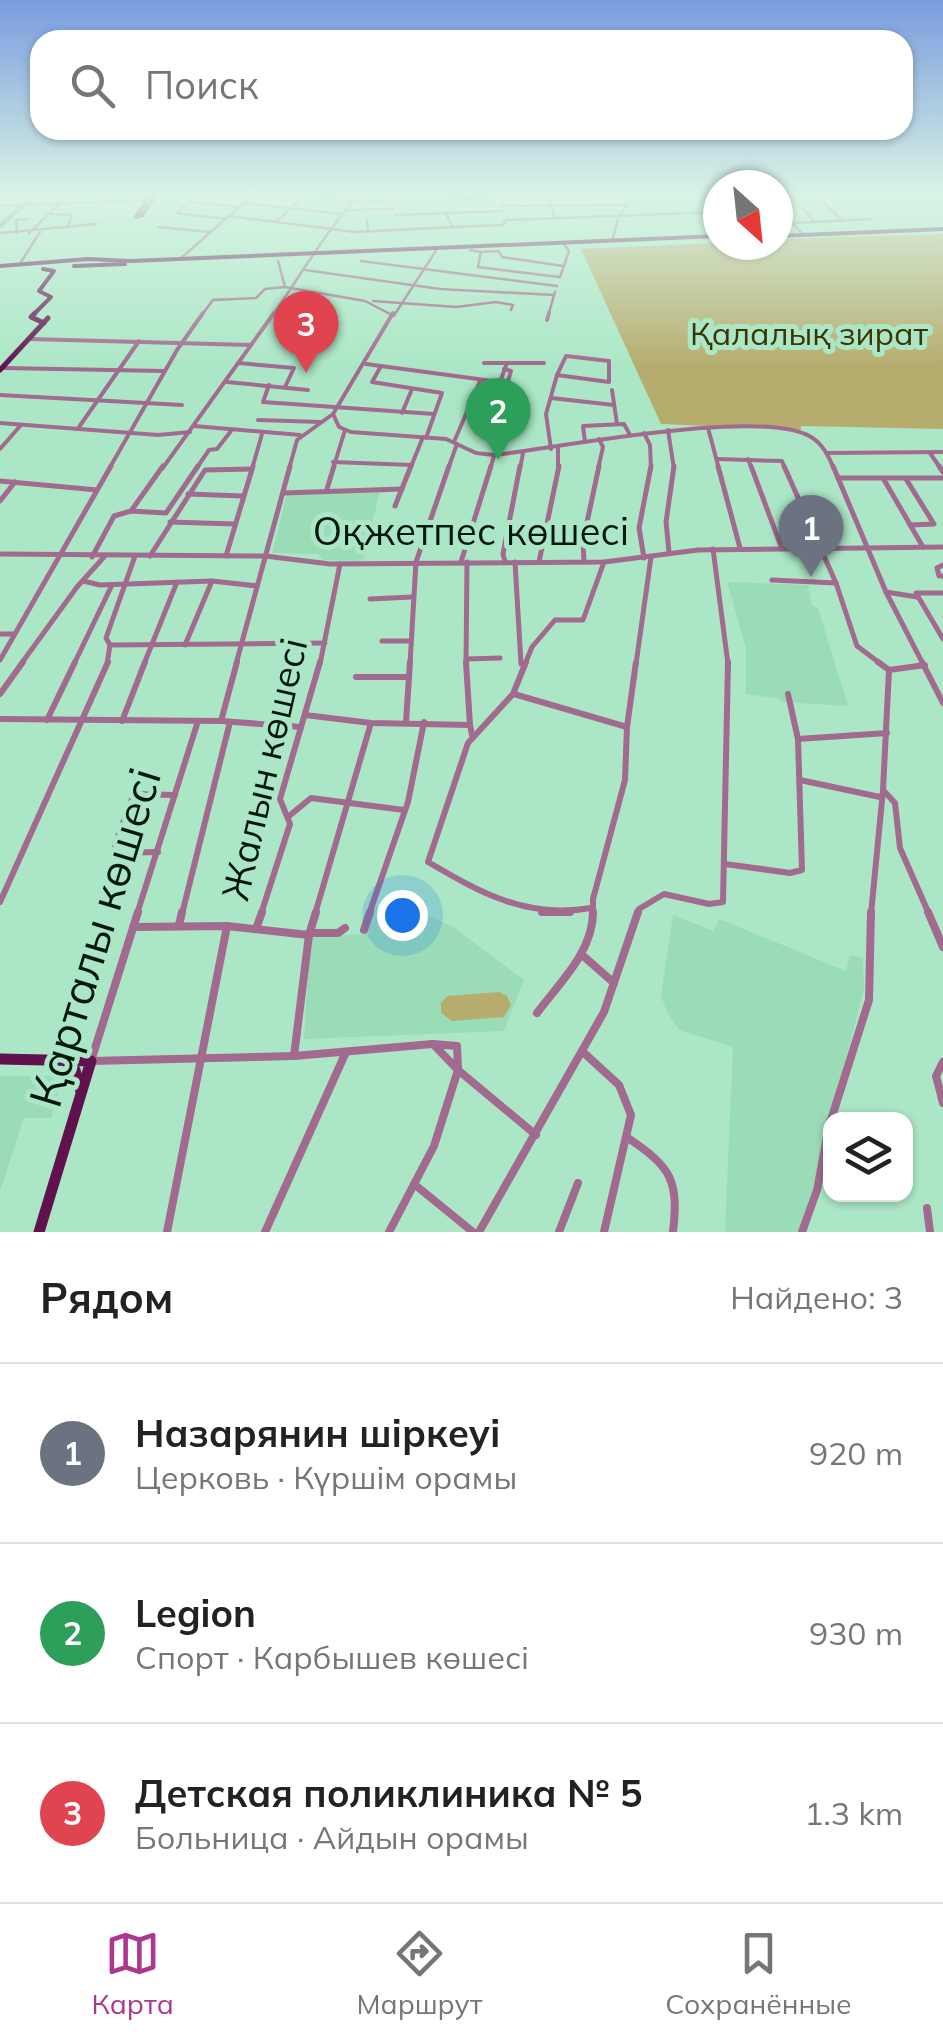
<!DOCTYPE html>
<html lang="ru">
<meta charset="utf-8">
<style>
:root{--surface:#fff;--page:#f6f6f6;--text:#222;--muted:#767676;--line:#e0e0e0;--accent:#ad378d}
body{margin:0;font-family:Mulish,sans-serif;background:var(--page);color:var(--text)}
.controls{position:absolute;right:30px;bottom:30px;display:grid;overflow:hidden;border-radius:20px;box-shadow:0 2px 8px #0004}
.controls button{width:90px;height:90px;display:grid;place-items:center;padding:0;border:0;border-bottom:2px solid var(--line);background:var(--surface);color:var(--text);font:50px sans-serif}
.compass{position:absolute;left:703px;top:170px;width:90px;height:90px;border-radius:50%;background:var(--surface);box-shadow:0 2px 8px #0004;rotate:153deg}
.you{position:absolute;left:402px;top:915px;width:35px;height:35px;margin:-25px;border:8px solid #fff;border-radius:50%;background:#1a73e8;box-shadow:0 0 0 15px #1a73e833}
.badge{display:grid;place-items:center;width:65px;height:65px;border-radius:50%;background:var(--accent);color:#fff;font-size:32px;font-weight:700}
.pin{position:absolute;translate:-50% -82px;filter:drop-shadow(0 2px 5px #0008)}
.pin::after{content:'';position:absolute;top:52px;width:35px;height:30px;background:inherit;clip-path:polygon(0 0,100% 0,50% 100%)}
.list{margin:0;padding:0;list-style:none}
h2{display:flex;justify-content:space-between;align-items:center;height:130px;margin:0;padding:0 40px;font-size:42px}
h2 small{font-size:32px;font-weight:400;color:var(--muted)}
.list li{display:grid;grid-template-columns:65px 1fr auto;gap:30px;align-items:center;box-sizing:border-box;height:180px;padding:0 40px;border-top:2px solid var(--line)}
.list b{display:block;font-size:38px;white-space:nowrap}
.list p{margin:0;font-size:32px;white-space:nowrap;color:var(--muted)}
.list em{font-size:32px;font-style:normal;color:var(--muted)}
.icon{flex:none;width:55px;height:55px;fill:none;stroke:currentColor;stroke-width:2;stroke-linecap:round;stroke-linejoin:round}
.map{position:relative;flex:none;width:943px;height:1232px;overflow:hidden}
.search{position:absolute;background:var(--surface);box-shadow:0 2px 8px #0004;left:30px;right:30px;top:30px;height:110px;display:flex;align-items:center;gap:25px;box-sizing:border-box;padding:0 35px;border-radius:30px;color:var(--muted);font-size:38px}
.sheet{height:670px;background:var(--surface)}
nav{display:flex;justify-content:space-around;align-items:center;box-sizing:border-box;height:140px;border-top:2px solid var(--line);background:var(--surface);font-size:28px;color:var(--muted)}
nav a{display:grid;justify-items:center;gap:5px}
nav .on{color:var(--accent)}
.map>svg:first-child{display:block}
.built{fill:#9adcb8}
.green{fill:#b6ac6e}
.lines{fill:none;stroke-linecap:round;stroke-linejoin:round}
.river{stroke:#7578d0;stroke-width:4}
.minor-far4{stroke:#a26a8f;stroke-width:2.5}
.minor-far3{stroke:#a26a8f;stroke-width:4}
.minor-far2{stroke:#a26a8f;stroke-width:5}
.minor-far1{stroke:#a26a8f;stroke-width:6}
.minor{stroke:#a26a8f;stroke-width:8}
.major-far2{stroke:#61114d;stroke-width:4}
.major-far1{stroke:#61114d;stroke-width:5}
.major{stroke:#61114d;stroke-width:11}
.labels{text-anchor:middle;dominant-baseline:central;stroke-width:10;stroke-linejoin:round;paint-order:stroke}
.far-park-label{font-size:32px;fill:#3c3503;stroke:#abe7c6}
.street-label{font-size:38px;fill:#02180d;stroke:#abe7c6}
.near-street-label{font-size:45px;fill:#02180d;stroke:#abe7c6}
</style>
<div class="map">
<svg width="943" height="1232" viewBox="0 0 943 1232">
<rect width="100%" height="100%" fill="#abe7c6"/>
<g class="built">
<polygon points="380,491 363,561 324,560 318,554 272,553 287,494"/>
<polygon points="727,582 808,585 812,606 818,608 848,706 781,702 780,699 746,694 746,648"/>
<polygon points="375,906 413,909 452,926 524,980 504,1031 304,1039 310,936 368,934"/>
<polygon points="673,915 713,931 719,919 846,971 850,955 863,958 864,989 801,1232 725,1232 733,1047 679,1030 668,1014 661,996"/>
<polygon points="0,1076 64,1076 51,1118 24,1118 0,1191"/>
</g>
<g class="green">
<polygon points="943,234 943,429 801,426 801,430 661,424 581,249 718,243 778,245 779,239"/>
<polygon points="499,992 507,996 511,1005 504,1017 452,1021 441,1013 441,1003 447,996"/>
</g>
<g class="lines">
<polyline class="river" points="0,226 35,195"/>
<g class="minor-far4">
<polyline points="292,195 358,202 496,198"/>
<polyline points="548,195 555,218"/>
<polyline points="816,195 843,221"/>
<polyline points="845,195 849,198"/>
<polyline points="190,202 239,207"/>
<polyline points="243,203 341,214"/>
<polyline points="0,206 147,200"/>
<polyline points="501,206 626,205"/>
<polyline points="778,206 803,235"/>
<polyline points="802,208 815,222"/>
<polyline points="345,210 393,209"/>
<polyline points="176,213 225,219"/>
<polyline points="176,213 198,195"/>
<polyline points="52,214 72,215 67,228"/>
<polyline points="396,215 503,211"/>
<polyline points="228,216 355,232 452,227 446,213"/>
<polyline points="367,219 368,232"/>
<polyline points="276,222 303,197"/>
<polyline points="793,223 871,219"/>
<polyline points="159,227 210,232"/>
<polyline points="452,227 503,225 506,220 718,212"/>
<polyline points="0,233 96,224"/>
<polyline points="17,233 16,220 28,219"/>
<polyline points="29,233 59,204"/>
<polyline points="612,241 619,216 634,195"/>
<polyline points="470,250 481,252 478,267 559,277"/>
<polyline points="481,252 499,251 502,257 563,266"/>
<polyline points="180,259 253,195"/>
<polyline points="278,261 285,287 365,301 394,316"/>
<polyline points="361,261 557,286"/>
<polyline points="19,265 40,232"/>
<polyline points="305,270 440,289 554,295"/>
<polyline points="560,277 569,251 563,243"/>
<polyline points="373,301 456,307 496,302 513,305 511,310"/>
<polyline points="395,314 437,249"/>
<polyline points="201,316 213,300 256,298 265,289 285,287"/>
<path d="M272,316C301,275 325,232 359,195"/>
<polyline points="548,316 555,292"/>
</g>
<g class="minor-far3">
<polyline points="547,320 549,313"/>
<polyline points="29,339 251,345"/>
<polygon points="566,356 609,361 609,382 557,375"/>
<polyline points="238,363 294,368 285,387"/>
<polyline points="484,363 507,363"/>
<polyline points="366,364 500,382 507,363 544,363"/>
<polyline points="381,366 372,382 442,393 426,438"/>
<polyline points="3,368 165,371"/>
<polyline points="227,382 308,390"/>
<polyline points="500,382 508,381 511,371 504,369"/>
<polyline points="269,385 263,402 434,414"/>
<polyline points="612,390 617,424"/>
<polyline points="0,395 182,405"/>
<polyline points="551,398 614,405"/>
<polyline points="402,413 412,389"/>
<path d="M333,414L339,427L351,432L446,439L476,453L494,455C557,448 763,407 811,437C823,444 829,457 834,469"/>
<polyline points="258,420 321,422"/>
<polyline points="0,423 158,435 190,432"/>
<polyline points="194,426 300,435"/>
<polyline points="79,427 139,341"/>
<polyline points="708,428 719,469"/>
<polyline points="668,430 674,469"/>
<polyline points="644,433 650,445 651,469"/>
<polyline points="454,442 480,381"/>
<polyline points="585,442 583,426 624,424 630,435"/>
<polyline points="558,448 558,469"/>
<polyline points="0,449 21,425"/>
<polyline points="551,449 546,414 557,375"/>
<polyline points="827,453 943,452"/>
<polyline points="930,453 941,469"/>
<polyline points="717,459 782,461 785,469"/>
<polyline points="748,459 752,469"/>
<polyline points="333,462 412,465"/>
<polyline points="109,469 177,350 203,313"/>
<polyline points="162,469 274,313"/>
<polyline points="196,469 209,450 217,449 231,431"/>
<polyline points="252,469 262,434"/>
<polyline points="289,469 297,440 333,414 393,313"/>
<polyline points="333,469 345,430"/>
<polyline points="410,469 423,437"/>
<polyline points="448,469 457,444"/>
<polyline points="490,469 494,456"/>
<polyline points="520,469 523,453"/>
<polyline points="598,469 603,447 599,439"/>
</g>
<g class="minor-far2">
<polyline points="718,466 740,548"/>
<polyline points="751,466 782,549"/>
<polyline points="784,466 836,583 857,646 881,664"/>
<polyline points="833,466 886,592 923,664"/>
<polyline points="939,466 943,472"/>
<polyline points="838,478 943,478"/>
<polyline points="883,478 923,547"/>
<polyline points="906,479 934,524 910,525"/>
<polyline points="0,481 97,490"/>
<polyline points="327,489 334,466"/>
<polyline points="283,493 402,489"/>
<polyline points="188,494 243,496"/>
<polyline points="0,501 15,482"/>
<polyline points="395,506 411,466"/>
<polyline points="131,511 163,466"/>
<polyline points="170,522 234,524"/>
<polyline points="408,527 426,530"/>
<polyline points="713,549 728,664"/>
<polyline points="669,552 666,522 674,466"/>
<polyline points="0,554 265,556 330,564 604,562 698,550 943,547"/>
<polyline points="135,556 106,638 110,645 325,643"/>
<polyline points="150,556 205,470 252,469"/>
<polyline points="226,556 253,466"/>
<polyline points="92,557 114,516 131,511 166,513 198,466"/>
<polyline points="644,558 639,528 651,466"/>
<polyline points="461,562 491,466"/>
<polyline points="505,562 503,554 520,466"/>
<polyline points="515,562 521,664"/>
<polyline points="539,562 559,466"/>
<polyline points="584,562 583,541 599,466"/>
<polyline points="943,565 937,568 939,576 943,576"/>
<polyline points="772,580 836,583"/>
<polyline points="83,581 100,585 212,581 257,586"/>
<polyline points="886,592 917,597"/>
<polyline points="943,593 916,593 943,639"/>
<polyline points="370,599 412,597"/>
<polyline points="0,634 14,634"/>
<polyline points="382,641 410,641"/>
<polyline points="185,645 212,581"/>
<polyline points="466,659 500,658"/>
<polyline points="0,660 111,466"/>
<polyline points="21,664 77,587 104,557"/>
<polyline points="74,664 112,585"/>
<polyline points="107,664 110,645"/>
<polyline points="144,664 177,582"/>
<polyline points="236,664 290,466"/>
<polyline points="320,664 340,564"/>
<polyline points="410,664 416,562 449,466"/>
<polyline points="466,664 467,562"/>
<polyline points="525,664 532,647 555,620 583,620 604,562"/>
<polyline points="636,664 651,557"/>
</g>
<g class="minor-far1">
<polyline points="466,662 470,725"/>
<path d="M526,662L513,694L468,743L428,862C481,893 527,919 591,908"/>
<polyline points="922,662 943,703"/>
<polyline points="889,670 925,665"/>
<polyline points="356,677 409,677"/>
<polyline points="0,694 23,662"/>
<polyline points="514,694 627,727"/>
<polyline points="305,715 371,723 470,725 472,735"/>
<polyline points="0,719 221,721 301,727"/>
<polyline points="47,720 75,662"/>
<polyline points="122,721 145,662"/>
<polyline points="221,721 237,662"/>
<polyline points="406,722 410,662"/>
<polyline points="798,739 887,733"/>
<polyline points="800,780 880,797"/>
<polyline points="883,790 895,803 900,848 929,914"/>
<polyline points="289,816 311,798 404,810"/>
<polyline points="158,852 117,853 115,844 134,794 175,795"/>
<polyline points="725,864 790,873 802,870 798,739 788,694"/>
<polyline points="0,902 108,662"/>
<polyline points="137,914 198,721"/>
<polyline points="182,914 230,722"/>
<polyline points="261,914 290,824 280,799 320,662"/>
<polyline points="315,914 371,723"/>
<polyline points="369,914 408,802 424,722"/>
<polyline points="593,914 593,899 625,780 627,727 636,662"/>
<polyline points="637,914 639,909 664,894 709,904 723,902 728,662"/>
<polyline points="871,914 883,790 889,670 878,662"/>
</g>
<g class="minor">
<polyline points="138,912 91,1061 294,1056 433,1044"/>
<polyline points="542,912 570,912"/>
<polyline points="928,912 943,947"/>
<polyline points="179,925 182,912"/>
<polyline points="133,927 227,926 309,935"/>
<polyline points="256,929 262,912"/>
<polyline points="364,930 370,912"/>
<polyline points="312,933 338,933 345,928"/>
<polyline points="581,954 614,983"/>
<path d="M537,1013C560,982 593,952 593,912"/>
<polygon points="433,1044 457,1046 458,1070"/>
<polyline points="583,1052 619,1085 631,1115 604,1232"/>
<polyline points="294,1056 309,935 316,912"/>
<polyline points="943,1062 936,1076 943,1103"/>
<polyline points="831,1120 869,1000 871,912"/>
<path d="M628,1138C671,1167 679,1180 673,1232"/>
<polyline points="414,1184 473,1232"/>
<polyline points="927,1208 930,1232"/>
<polyline points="167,1232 227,926"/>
<polyline points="265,1232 346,1052"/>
<polyline points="389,1232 434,1146 458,1070 536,1135"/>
<polyline points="479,1232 604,1012 638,912"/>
<polyline points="559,1232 578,1183"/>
<polyline points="802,1232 817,1190 830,1121"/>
</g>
<g class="major-far2">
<polyline points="150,195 136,217 142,215 156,195"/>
<polyline points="778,236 943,229"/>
<polyline points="0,266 88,259 131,261 718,236"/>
<polyline points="74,266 125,264"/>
<polyline points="32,316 51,297 39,291 54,271 43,269"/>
</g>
<g class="major-far1">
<polyline points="35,313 31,317 44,323"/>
<polyline points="0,370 48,318"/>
</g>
<g class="major">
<polyline points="0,1059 91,1061 39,1232"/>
<polyline points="64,1059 75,1070 80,1089"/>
</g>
</g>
<linearGradient id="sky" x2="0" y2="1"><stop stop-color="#7a9cde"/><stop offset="0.53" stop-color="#d9f4e5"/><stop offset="1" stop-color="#d9f4e5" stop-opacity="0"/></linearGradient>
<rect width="943" height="367" fill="url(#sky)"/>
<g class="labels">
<g class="far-park-label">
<text x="809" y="333">Қалалық зират</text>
</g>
<g class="street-label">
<text x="471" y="531">Оқжетпес көшесі</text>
<text transform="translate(264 769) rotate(-77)">Жалын көшесі</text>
</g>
<g class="near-street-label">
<text transform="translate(94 937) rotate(-73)">Қарталы көшесі</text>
</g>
</g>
</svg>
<div class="controls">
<button><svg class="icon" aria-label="layers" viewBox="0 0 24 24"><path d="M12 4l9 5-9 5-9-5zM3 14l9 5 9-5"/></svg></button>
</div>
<svg class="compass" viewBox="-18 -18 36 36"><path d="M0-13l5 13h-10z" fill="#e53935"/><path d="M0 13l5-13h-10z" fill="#767676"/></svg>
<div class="you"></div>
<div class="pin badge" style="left:811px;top:577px;background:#6b7280">1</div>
<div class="pin badge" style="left:498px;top:460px;background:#2e9e5b">2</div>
<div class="pin badge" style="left:306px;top:373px;background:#e0444e">3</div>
<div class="search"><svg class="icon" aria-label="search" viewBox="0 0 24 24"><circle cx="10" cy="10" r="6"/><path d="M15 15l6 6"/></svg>Поиск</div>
</div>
<section class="sheet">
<h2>Рядом<small>Найдено: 3</small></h2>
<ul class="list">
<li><span class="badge" style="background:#6b7280">1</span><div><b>Назарянин шіркеуі</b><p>Церковь · Күршім орамы</p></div><em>920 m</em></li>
<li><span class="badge" style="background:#2e9e5b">2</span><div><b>Legion</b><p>Спорт · Карбышев көшесі</p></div><em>930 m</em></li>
<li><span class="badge" style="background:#e0444e">3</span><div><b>Детская поликлиника № 5</b><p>Больница · Айдын орамы</p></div><em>1.3 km</em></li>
</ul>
</section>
<nav>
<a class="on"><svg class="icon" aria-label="map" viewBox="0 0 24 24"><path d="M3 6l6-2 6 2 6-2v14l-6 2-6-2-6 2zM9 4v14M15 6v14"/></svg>Карта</a>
<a><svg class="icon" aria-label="directions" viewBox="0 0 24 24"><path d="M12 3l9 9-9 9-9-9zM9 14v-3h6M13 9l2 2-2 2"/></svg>Маршрут</a>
<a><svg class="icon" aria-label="saved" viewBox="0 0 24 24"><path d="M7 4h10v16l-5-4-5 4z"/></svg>Сохранённые</a>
</nav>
